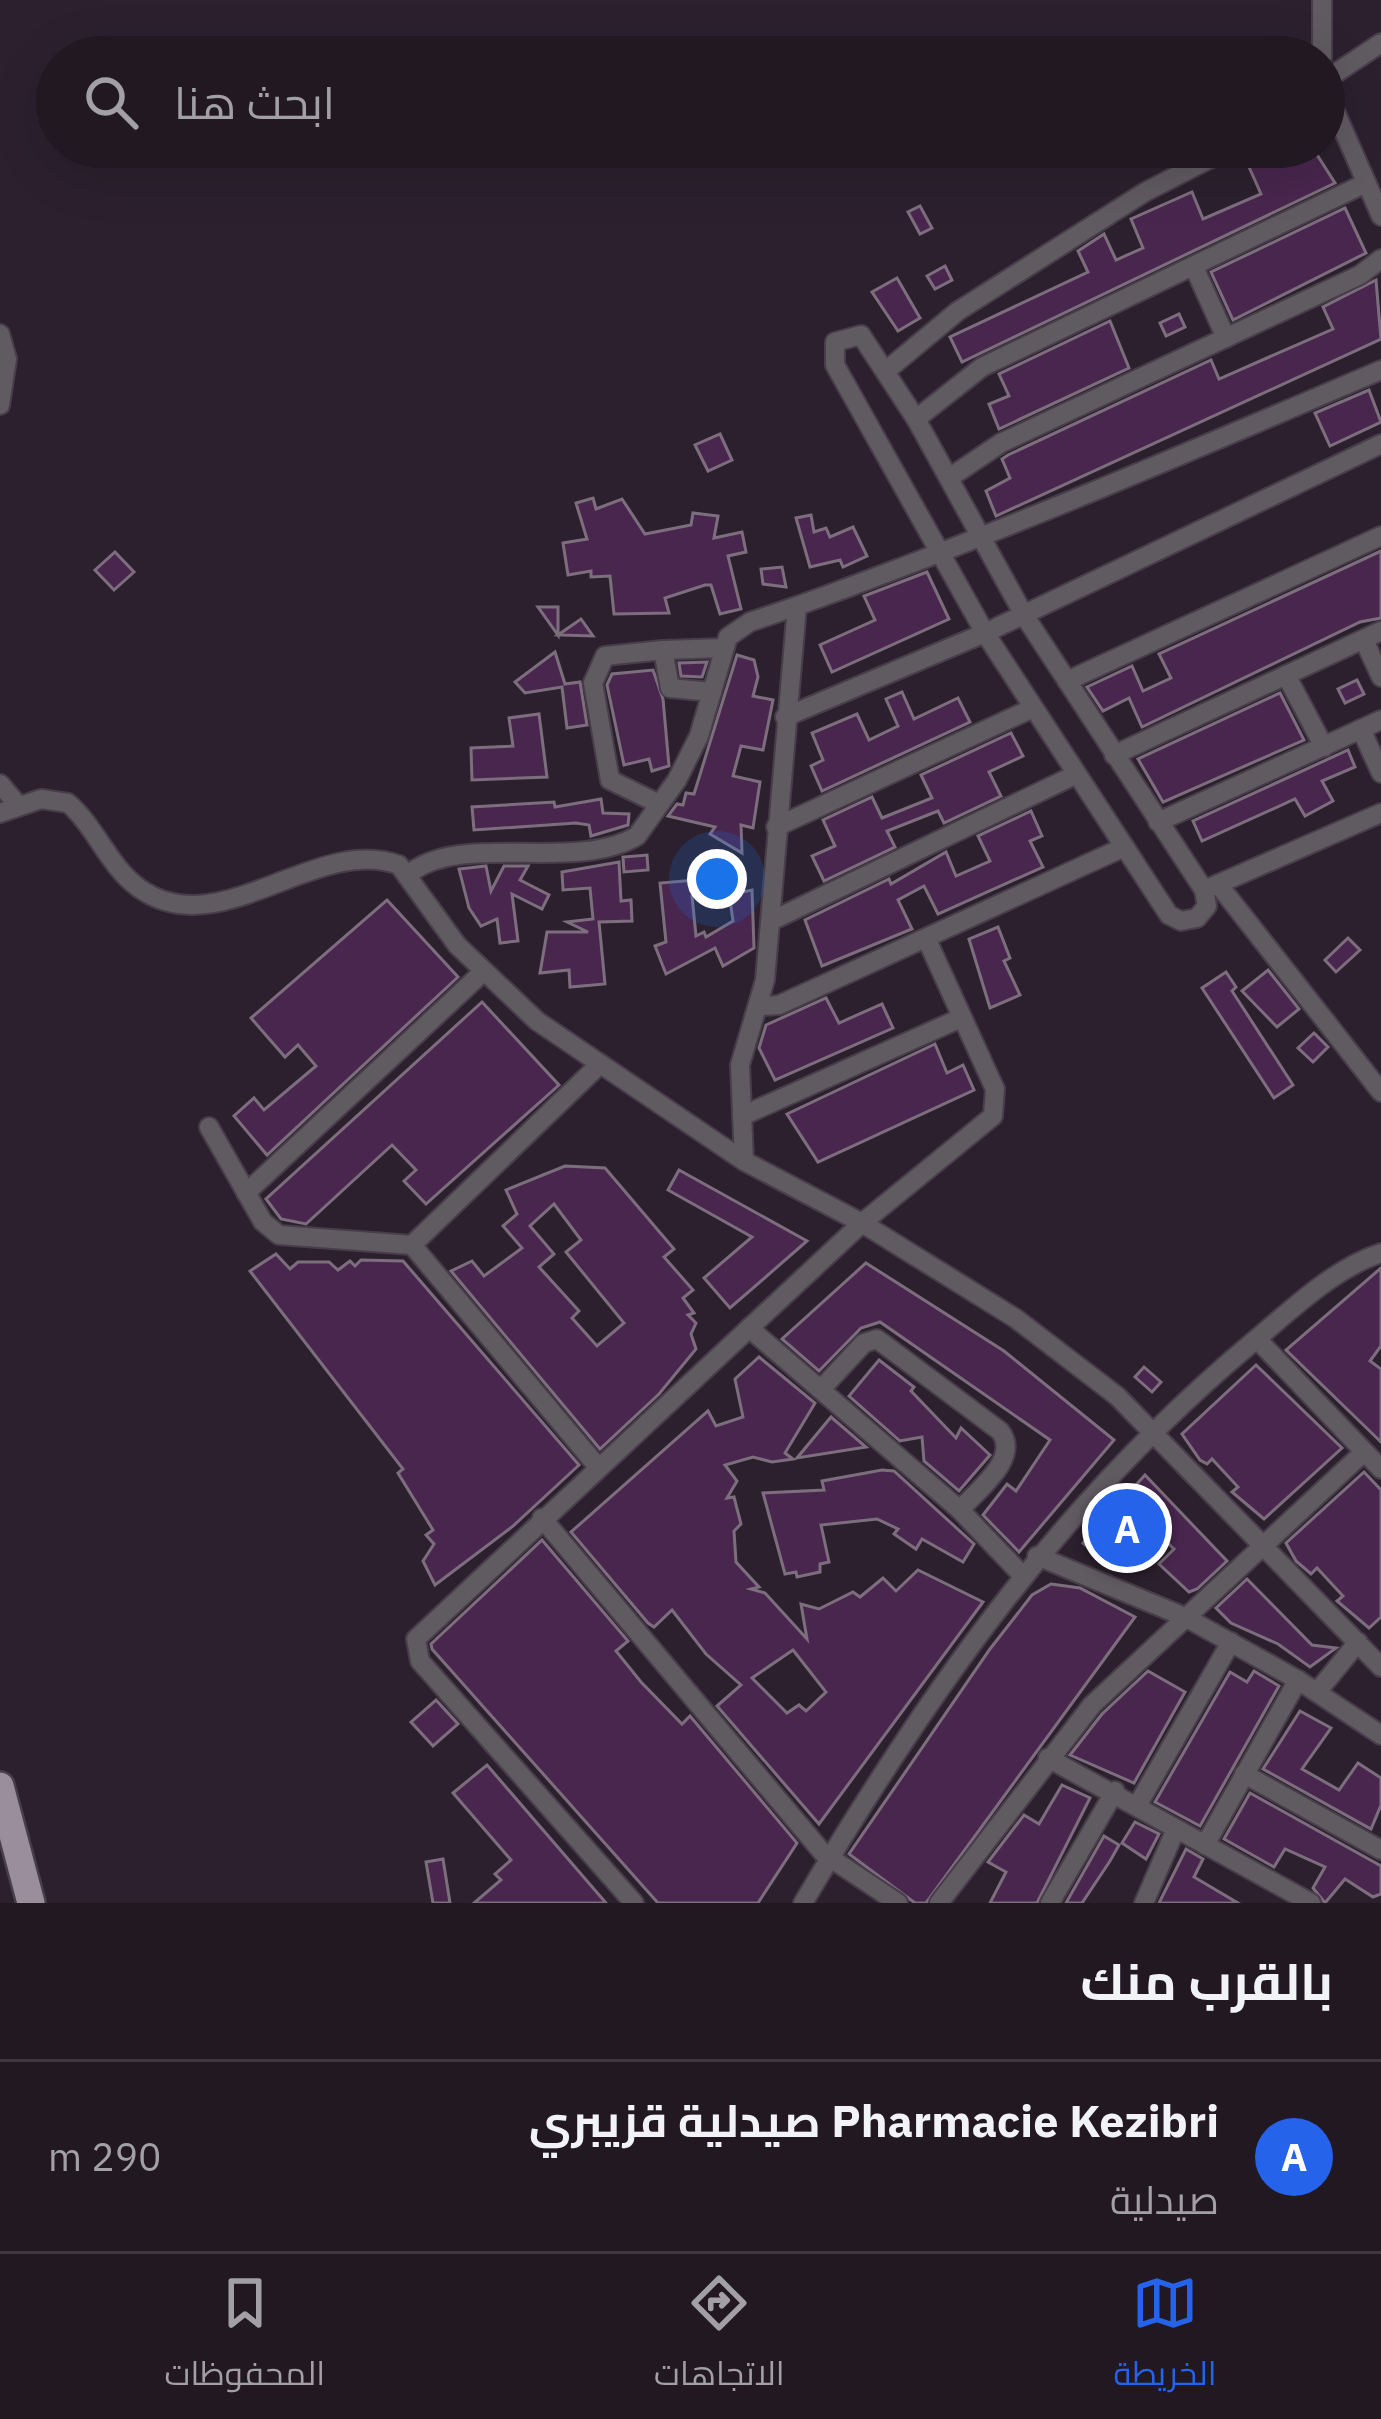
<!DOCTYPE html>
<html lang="ar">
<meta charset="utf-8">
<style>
:root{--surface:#211822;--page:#2d252f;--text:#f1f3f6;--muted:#a2a0a5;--line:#3e3740;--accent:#2563eb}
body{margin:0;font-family:"IBM Plex Sans",Cairo,sans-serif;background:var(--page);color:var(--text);direction:rtl}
.you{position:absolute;left:717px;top:879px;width:42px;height:42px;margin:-30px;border:9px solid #fff;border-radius:50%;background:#1a73e8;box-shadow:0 0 0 18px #1a73e833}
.badge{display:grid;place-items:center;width:78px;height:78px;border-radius:50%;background:var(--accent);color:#fff;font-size:39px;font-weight:700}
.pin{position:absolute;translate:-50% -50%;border:6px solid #fff;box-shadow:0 3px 12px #0006}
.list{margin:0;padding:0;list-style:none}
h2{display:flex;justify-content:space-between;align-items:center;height:156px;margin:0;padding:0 48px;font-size:51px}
h2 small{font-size:39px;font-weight:400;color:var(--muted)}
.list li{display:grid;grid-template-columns:78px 1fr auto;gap:36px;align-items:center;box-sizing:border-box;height:192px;padding:0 48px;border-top:3px solid var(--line)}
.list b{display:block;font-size:45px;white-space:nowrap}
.list p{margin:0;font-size:39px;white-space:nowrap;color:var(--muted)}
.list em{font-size:39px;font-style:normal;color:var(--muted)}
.icon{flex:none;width:66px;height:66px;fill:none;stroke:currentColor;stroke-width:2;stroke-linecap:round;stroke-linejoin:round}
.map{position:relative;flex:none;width:1381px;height:1903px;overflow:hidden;direction:ltr}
.search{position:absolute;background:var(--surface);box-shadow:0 12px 48px #0002;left:36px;right:36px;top:36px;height:132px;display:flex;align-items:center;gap:30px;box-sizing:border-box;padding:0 42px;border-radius:66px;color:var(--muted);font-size:45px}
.sheet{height:348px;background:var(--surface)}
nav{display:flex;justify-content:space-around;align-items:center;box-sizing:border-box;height:168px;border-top:3px solid var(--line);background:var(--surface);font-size:33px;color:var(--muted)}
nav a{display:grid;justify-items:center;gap:6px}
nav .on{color:var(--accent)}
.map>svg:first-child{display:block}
.building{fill:#49264e;stroke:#7d6e7e;stroke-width:3;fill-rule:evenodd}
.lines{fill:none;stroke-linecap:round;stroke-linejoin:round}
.minor-casing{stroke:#483d4a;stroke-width:22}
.primary-casing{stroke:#483d4a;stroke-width:32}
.minor{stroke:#605a61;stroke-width:18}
.primary{stroke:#9a8e9c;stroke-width:27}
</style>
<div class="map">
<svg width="1381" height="1903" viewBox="0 0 1381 1903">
<rect width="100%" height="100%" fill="#2c202e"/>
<g class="building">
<polygon points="1291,147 1312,147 1335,183 962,362 950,337 1088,272 1078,251 1104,234 1116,260 1143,248 1131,219 1192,192 1203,219 1261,194 1249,167"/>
<polygon points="920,206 932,228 920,234 908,212"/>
<polygon points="1345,208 1366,253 1233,320 1211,272"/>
<polygon points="945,266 952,280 935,289 927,276"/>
<polygon points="897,278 920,318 898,331 872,292"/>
<polygon points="1376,280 1381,339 996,516 986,491 1010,478 1002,459 1008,455 1211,360 1219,379 1333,329 1323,307"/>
<polygon points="1179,314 1185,327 1166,336 1160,323"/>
<polygon points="1110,321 1129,368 999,429 989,404 1009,396 999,374"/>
<polygon points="1369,390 1381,422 1330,446 1315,413"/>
<polygon points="720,434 732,460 708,471 695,445"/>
<polygon points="593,498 596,509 622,499 645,534 691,525 693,513 718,516 714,538 742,532 746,552 728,556 741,609 720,614 711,585 705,585 665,598 669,613 614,614 610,576 591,577 591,571 568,575 563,543 587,539 576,503"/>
<polygon points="811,515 814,532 826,528 830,537 853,527 867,556 843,567 840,560 810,567 796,518"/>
<polygon points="1381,551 1381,618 1360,622 1142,727 1129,698 1103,711 1087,687 1132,666 1143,691 1171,678 1159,654"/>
<polygon points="115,552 134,572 114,590 95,570"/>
<polygon points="782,567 786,587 763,584 761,569"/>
<polygon points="927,572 949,619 832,672 820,645 875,620 864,596"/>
<polygon points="538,607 558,607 558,635"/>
<polygon points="581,619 593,636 558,635"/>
<polygon points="555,652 565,684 580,682 587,725 567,728 562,687 525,693 515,682"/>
<polygon points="737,655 754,660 758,677 753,696 773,700 763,750 741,746 733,776 760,782 753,828 741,825 742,853 710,834 715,827 668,816 677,804 683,805 686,793 694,794"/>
<polygon points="707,662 702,677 681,676 679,663"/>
<polygon points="653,670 663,699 669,766 652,771 649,759 624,765 607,685 612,674"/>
<polygon points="1357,680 1364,694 1345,703 1338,689"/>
<polygon points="902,692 914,719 958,698 970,722 822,791 811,766 823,760 812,733 857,714 869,740 898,726 886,699"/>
<polygon points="1280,693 1304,740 1163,802 1138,759"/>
<polygon points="539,714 547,777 472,780 471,748 513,746 509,718"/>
<polygon points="1011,733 1023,756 989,772 1001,796 944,823 938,811 887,831 895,847 824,881 812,856 835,846 823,820 872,797 882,818 932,798 921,775"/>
<polygon points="1348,750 1355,767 1322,781 1333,801 1305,816 1295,799 1202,841 1193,821"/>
<polygon points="601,799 603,813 629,814 628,825 591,836 589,825 576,823 474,830 472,807 554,802 555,807"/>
<polygon points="1031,811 1042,836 1030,841 1043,867 938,914 924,886 898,900 912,929 822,966 805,920 889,879 891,884 946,852 956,876 990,861 978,836"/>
<polygon points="647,855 648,870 624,872 623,857"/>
<polygon points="619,862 621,901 631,900 632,921 599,922 605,984 570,987 569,970 540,973 547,932 588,932 567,922 593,919 590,888 563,890 562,872"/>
<polygon points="486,866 491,891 504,866 528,866 520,880 549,895 542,909 512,894 518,941 500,943 497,919 481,926 469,908 459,869"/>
<path d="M743,876V892L752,890L754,948L723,966L715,948L666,974L655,946L666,942L660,883ZM729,893L733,921L706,937L704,932L696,936L692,896Z"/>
<polygon points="387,900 458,977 267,1155 234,1116 254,1098 264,1110 316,1066 298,1045 285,1057 251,1018"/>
<polygon points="998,927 1010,958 1004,961 1020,995 990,1008 969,939"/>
<polygon points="1348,938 1360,950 1336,972 1325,960"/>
<polygon points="1268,970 1299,1009 1277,1027 1242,991"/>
<polygon points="1226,972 1236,987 1232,991 1293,1085 1274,1098 1202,988"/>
<polygon points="826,998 839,1023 882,1004 893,1028 775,1080 759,1048 766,1025"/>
<polygon points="482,1002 559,1085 426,1204 404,1181 416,1170 392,1145 306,1224 281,1219 266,1199"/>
<polygon points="1314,1033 1328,1047 1313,1062 1298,1048"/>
<polygon points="935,1044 947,1073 963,1065 974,1090 818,1162 787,1114"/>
<path d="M565,1166L605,1168L674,1249L664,1257L693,1290L683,1298L694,1313L688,1315L696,1323L691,1334L696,1349L659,1394L600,1449L451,1271L472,1261L484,1276L522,1248L503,1226L517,1214L506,1190ZM554,1204L581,1240L566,1252L624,1323L597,1346L572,1318L579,1311L539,1267L554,1254L530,1226Z"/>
<polygon points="679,1170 807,1241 730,1308 704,1278 752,1237 668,1190"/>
<polygon points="276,1254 290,1269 298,1262 329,1262 338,1270 350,1261 355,1266 361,1260 403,1261 579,1465 513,1526 435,1585 423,1561 434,1544 426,1535 433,1530 398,1473 403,1469 250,1271"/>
<polygon points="866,1263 1004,1351 1114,1440 1019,1552 983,1515 1007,1484 1016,1491 1050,1440 880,1322 861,1328 819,1371 782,1339"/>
<polygon points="1381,1268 1381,1346 1370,1361 1381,1369 1381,1442 1286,1350"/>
<path d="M759,1357L815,1403L785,1453L793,1459L772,1462L753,1457L725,1465L737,1481L727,1498L734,1497L741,1524L734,1531L736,1562L759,1587L751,1589L765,1593L807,1639L801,1604L819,1609L853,1592L860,1597L883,1578L896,1591L918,1570L983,1602L819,1824L717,1706L741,1685L706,1654L672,1610L654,1627L648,1623L571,1532L708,1411L716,1426L743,1417L735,1379ZM793,1650L826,1692L806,1711L799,1705L787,1713L752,1678Z"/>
<polygon points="879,1360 914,1387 911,1391 956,1438 961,1428 990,1455 959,1491 924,1461 922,1437 900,1441 849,1396"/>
<polygon points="1256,1365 1342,1448 1264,1519 1232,1492 1238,1487 1212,1459 1207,1464 1200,1460 1182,1434"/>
<polygon points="1144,1367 1161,1382 1152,1392 1135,1377"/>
<polygon points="831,1417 866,1447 797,1458"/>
<polygon points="882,1470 894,1471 974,1544 963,1562 922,1539 916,1549 894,1534 898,1529 877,1519 821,1525 829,1562 820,1564 820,1572 797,1577 796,1572 785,1574 763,1493 824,1490 822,1481"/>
<polygon points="1364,1472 1381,1490 1381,1617 1369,1628 1337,1601 1343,1596 1317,1568 1311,1574 1296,1561 1286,1543"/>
<polygon points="1145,1475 1227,1561 1197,1589 1189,1592 1159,1564 1174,1549 1152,1528 1113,1569 1083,1543"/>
<polygon points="542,1540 628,1641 616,1651 641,1682 682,1724 690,1716 797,1843 758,1903 658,1903 432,1649 431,1644"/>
<polygon points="1247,1579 1312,1645 1336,1648 1310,1667 1278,1644 1231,1623 1216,1608"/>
<polygon points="1051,1584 1080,1588 1135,1617 926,1903 915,1903 849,1854 990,1649 1032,1595"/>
<polygon points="1148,1671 1185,1692 1134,1783 1070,1755 1102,1714"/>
<polygon points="1254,1671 1279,1686 1200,1826 1155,1802 1230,1672 1247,1682"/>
<polygon points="436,1700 458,1724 433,1746 411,1722"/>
<polygon points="1300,1711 1331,1728 1302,1769 1339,1790 1358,1763 1381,1778 1381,1805 1371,1829 1263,1769"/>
<polygon points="487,1765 606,1903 474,1903 501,1880 495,1874 511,1860 453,1793"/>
<polygon points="1062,1785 1090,1798 1037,1903 990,1903 1006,1872 988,1862 1024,1815 1039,1824"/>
<polygon points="1250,1793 1381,1866 1381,1894 1373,1897 1345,1879 1325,1903 1313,1888 1325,1867 1285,1849 1274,1867 1224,1839"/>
<polygon points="1135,1822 1159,1834 1146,1859 1122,1843"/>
<polygon points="1104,1836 1119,1845 1110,1861 1082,1903 1066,1903"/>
<polygon points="1186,1849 1203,1859 1194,1877 1238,1903 1159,1903"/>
<polygon points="443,1859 450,1903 433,1903 426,1862"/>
</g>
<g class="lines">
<defs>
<g id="minor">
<polyline points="1322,57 1322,0"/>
<polyline points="1324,81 1381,43"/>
<polyline points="1324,86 1381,216"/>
<polyline points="1195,269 1226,338"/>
<polyline points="0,334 7,359 0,405"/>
<polygon points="861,335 916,419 1024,615 1204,890 1207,906 1197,918 1181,921 1169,915 985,633 835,365 835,342"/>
<polyline points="887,370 958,311 1145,192 1233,147"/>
<polyline points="916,419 982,367 1366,183"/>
<polyline points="949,478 1001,443 1360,275 1381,259"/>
<polyline points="1364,640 1381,677"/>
<polyline points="1286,675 1324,747"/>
<polyline points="1067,681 1381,536"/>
<polyline points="712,692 670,688 663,650 723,648"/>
<polyline points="785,717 985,633 1381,444"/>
<polyline points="1361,729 1381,773"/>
<polyline points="1114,755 1381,631"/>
<polyline points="0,784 18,805"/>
<polyline points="657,803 610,780 593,683 605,656 663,650"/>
<path d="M0,813L41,799L68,803C96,827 109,867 139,888C219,946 316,834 399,865L457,945L537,1021L744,1161L862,1223L1015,1318L1117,1396L1381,1667"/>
<polyline points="1158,822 1381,720"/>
<polyline points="776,827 1033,708"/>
<path d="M409,874C461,831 574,873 637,836L677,780L699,736L728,637L750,622L797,606"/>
<polyline points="1218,884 1381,1092"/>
<polyline points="1209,888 1381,813"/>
<polyline points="771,921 1075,775"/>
<polyline points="760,1006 779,1005 1122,848"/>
<polyline points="742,1116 961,1018"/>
<polyline points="209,1127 263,1222 279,1235 412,1245 598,1066"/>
<path d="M744,1161L740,1065L765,980L797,606C995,535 1187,453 1381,370"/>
<polyline points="246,1193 483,972"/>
<polyline points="412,1245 598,1467"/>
<polyline points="749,1328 960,1510 1022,1575"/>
<polyline points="1257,1339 1381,1469"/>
<path d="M823,1387L864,1343L877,1339L1000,1431C1021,1458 978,1489 960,1510"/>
<polyline points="542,1518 823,1853 898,1903"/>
<polyline points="1037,1556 1185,1617 1298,1680 1381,1735"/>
<polyline points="1317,1692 1358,1642"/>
<polyline points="1048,1758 1311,1903"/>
<polyline points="1244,1774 1381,1850"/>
<polyline points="1137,1806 1231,1642"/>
<polyline points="1205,1845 1298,1680"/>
<polyline points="634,1903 420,1661 416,1639 862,1223 993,1116 995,1089 927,940"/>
<path d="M803,1903C930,1689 1062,1501 1254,1341C1291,1310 1334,1268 1381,1253"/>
<polyline points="939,1903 1092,1705 1364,1452"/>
<polyline points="1050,1903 1115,1791"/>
<polyline points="1144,1903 1175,1831"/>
</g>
<polyline id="primary" points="0,1786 31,1903"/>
</defs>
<use href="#minor" class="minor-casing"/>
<use href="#primary" class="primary-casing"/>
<use href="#minor" class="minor"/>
<use href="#primary" class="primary"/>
</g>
</svg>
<div class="you"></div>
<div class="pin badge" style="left:1127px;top:1528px">A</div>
<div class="search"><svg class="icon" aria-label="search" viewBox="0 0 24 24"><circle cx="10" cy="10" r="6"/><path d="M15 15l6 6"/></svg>ابحث هنا</div>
</div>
<section class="sheet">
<h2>بالقرب منك<small></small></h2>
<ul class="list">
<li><span class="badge">A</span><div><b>Pharmacie Kezibri صيدلية قزيبري</b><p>صيدلية</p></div><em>290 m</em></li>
</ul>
</section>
<nav>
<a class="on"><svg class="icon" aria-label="map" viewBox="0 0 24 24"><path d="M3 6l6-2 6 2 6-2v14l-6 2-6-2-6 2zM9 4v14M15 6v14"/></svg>الخريطة</a>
<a><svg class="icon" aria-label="directions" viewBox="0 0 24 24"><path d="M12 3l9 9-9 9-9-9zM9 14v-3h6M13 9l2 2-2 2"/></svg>الاتجاهات</a>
<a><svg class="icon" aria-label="saved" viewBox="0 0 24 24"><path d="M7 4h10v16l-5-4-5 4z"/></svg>المحفوظات</a>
</nav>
